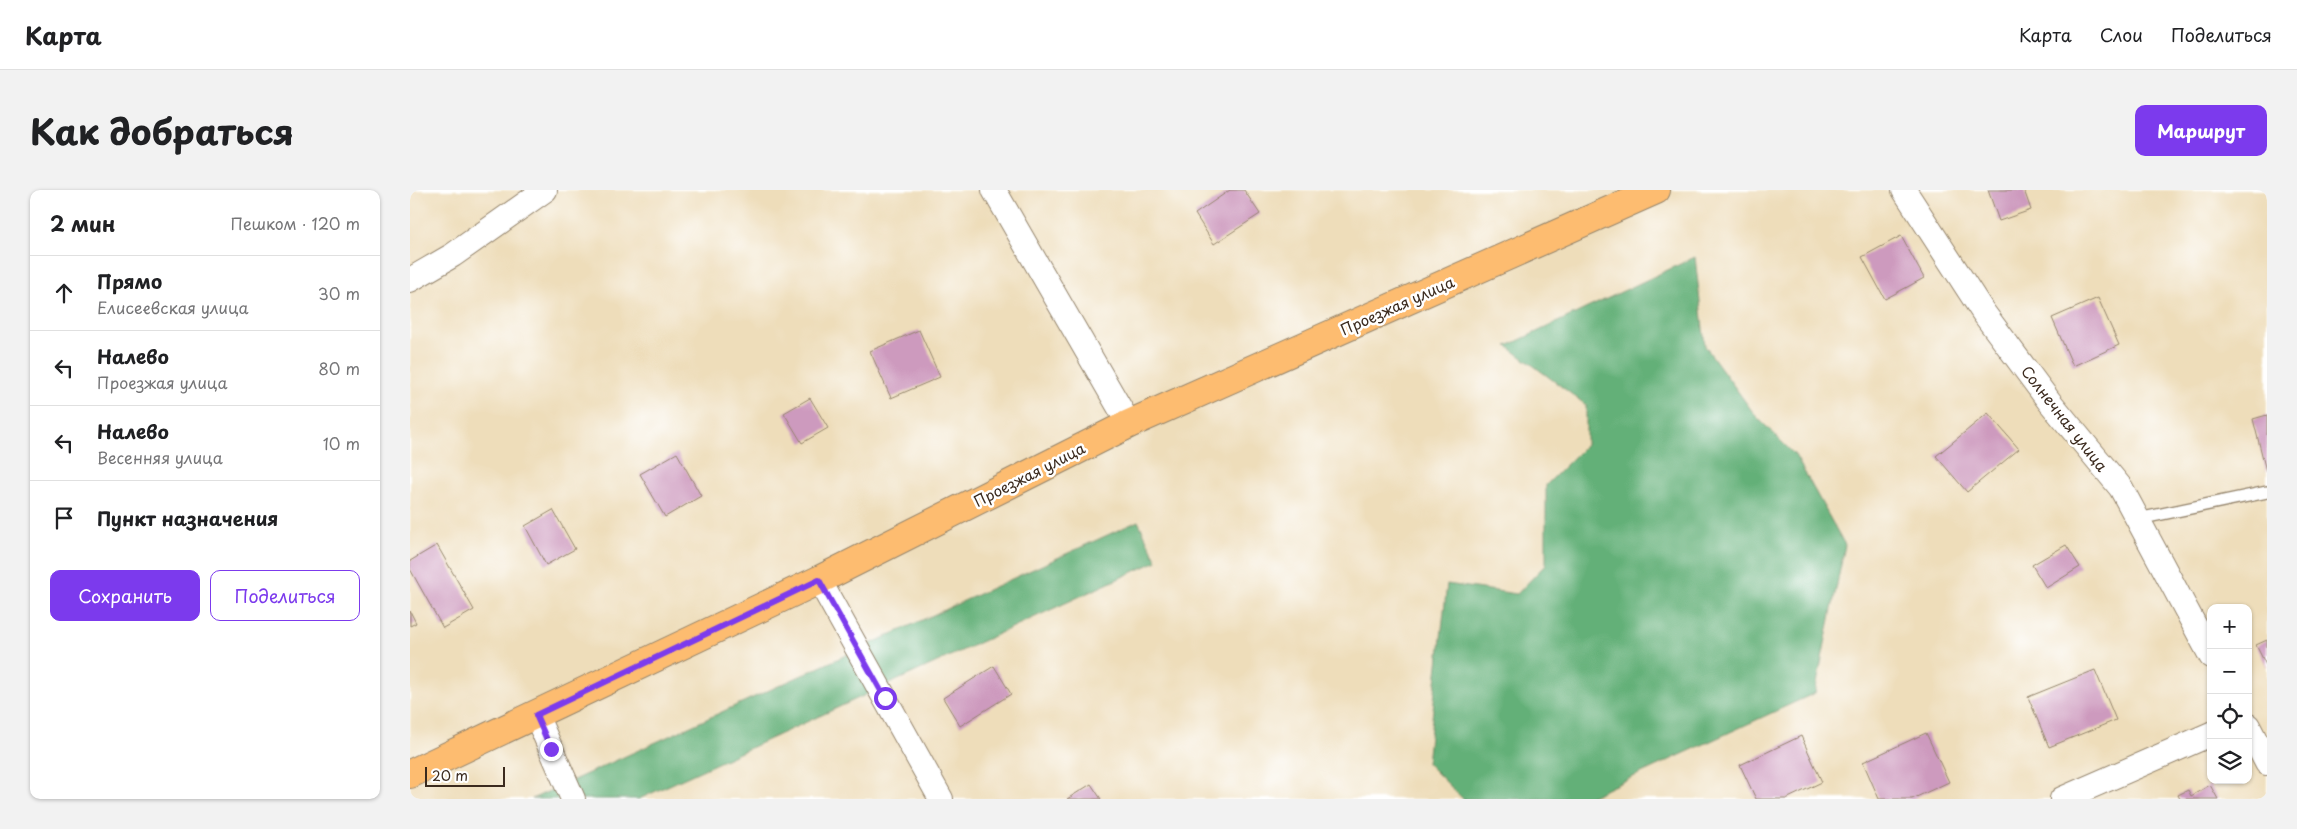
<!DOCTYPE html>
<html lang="ru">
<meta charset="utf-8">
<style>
:root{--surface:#fff;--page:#f2f2f2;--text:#202124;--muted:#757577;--line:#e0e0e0;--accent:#7c3aed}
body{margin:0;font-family:"Playpen Sans",sans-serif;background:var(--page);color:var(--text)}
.controls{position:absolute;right:15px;bottom:15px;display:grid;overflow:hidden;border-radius:10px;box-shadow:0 1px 4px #0004}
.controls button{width:45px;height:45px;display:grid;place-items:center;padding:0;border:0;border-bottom:1px solid var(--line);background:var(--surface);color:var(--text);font:25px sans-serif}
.scale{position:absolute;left:15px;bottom:12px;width:80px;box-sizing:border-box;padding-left:5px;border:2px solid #3b2a1e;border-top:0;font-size:14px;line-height:18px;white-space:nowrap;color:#3b2a1e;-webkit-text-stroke:4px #fff;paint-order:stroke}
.stop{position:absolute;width:15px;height:15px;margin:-11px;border:4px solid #7c3aed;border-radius:50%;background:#fff}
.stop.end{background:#7c3aed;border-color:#fff;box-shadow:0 1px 5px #0008}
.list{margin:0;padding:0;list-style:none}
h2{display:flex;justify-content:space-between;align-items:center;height:65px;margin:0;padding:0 20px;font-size:21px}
h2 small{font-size:16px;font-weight:400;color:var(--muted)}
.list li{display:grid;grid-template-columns:32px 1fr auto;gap:15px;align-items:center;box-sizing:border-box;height:75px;padding:0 20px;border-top:1px solid var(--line)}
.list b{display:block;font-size:19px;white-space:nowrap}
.list p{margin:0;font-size:16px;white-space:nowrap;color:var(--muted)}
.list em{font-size:16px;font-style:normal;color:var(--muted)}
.actions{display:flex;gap:10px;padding:15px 20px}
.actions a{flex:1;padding:11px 0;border:1px solid var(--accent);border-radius:10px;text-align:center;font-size:18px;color:var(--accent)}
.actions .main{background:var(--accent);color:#fff}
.icon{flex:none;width:28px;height:28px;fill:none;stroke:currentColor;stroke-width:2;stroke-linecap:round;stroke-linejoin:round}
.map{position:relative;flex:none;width:1857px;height:609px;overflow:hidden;border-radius:10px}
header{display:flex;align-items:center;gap:30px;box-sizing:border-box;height:70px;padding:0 25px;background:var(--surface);border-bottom:1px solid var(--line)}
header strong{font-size:24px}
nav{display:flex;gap:28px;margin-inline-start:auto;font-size:18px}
.intro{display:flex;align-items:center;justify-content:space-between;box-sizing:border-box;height:120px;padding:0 30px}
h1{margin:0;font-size:35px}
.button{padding:12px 22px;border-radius:10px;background:var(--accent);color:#fff;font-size:18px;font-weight:700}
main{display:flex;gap:30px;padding:0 30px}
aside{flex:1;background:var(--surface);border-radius:10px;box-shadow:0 1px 4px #0004}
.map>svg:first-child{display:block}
.forest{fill:#64b078;stroke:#506d4b}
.building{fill:#cd9abe}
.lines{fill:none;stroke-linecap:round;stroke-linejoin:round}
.service-casing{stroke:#94846c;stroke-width:14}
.minor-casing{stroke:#94846c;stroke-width:26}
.primary-casing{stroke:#94846c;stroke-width:30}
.service{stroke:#fff;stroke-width:11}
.minor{stroke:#fff;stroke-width:24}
.primary{stroke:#fdbc6f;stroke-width:28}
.route{stroke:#7c3aed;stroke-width:6}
.labels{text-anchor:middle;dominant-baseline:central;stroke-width:5;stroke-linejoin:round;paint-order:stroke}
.street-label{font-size:15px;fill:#3b2a1e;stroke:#fff}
</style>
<header>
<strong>Карта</strong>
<nav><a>Карта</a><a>Слои</a><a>Поделиться</a></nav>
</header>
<div class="intro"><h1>Как добраться</h1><a class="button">Маршрут</a></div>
<main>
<aside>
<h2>2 мин<small>Пешком · 120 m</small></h2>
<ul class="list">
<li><svg class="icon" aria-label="ahead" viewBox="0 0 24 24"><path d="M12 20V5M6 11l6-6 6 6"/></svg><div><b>Прямо</b><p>Елисеевская улица</p></div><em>30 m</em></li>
<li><svg class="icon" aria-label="left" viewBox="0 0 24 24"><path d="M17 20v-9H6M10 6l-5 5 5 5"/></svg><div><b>Налево</b><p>Проезжая улица</p></div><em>80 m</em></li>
<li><svg class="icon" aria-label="left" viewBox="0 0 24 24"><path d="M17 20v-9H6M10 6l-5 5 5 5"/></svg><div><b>Налево</b><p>Весенняя улица</p></div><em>10 m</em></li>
<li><svg class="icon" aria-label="arrive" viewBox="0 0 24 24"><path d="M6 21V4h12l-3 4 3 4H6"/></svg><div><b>Пункт назначения</b></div></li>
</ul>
<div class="actions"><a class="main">Сохранить</a><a>Поделиться</a></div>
</aside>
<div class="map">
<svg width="1857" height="609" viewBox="0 0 1857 609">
<rect width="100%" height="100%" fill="#fff"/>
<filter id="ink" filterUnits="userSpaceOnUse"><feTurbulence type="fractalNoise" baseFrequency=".02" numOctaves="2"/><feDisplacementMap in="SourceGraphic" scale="10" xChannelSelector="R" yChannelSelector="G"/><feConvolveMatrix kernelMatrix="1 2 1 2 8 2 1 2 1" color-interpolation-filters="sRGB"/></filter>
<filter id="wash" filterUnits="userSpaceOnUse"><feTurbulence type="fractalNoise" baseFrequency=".0096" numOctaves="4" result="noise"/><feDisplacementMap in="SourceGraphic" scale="20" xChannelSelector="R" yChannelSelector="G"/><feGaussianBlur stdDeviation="1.12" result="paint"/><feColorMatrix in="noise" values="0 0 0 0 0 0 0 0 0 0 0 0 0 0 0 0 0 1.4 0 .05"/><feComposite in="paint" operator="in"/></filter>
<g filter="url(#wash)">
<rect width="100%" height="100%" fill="#eeddba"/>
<g class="forest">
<polygon points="1285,67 1295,156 1345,225 1385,265 1435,355 1405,503 1175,609 1053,609 1017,573 1037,394 1107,404 1136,374 1136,295 1176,255 1176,215 1097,156"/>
<polygon points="728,331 747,371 229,609 122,609"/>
</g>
<g id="blocks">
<g class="building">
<polygon points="820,0 834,0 850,24 804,54 785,24"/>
<polygon points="1578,0 1614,0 1621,20 1589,31"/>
<polygon points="1491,46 1514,88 1475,109 1452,67"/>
<polygon points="1688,108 1709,155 1663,176 1642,128"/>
<polygon points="509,140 530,187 481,208 460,161"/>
<polygon points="400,208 418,238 392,253 374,223"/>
<polygon points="1578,223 1609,259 1557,302 1526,266"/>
<polygon points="1857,225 1857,281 1856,281 1843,229"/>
<polygon points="267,263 291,306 255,327 230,284"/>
<polygon points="143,320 165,359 136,375 115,336"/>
<polygon points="27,355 64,420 33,438 0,379 0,371"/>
<polygon points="1656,355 1670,377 1636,398 1622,375"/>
<polygon points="0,421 6,433 0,436"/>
<polygon points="1857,450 1857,477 1846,455"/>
<polygon points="584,476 601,504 550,536 533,508"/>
<polygon points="1685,480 1706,530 1639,557 1618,507"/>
<polygon points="1516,543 1539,592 1502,609 1469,609 1453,572"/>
<polygon points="1391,546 1412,592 1376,609 1346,609 1330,575"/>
<polygon points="681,594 691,609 657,609"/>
<polygon points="1800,595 1808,609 1770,609 1768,605 1778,600 1781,606"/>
</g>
</g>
</g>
<g filter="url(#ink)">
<use href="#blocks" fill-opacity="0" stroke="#94846c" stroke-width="1"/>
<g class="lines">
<defs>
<polyline id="service" points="1728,329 1857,302"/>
<g id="minor">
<polyline points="584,0 719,234"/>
<polyline points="1494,0 1573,122 1639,211 1711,298 1801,466"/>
<polyline points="0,90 43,65 135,0"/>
<polyline points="409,390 531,609"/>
<polyline points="126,525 163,609"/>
<polyline points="1838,536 1857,573"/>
<polyline points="1652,609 1801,544"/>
</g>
<polyline id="primary" points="0,584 409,390 719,234 1246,0"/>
</defs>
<use href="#service" class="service-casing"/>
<use href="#minor" class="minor-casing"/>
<use href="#primary" class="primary-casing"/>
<use href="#service" class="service"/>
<use href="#minor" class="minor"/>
<use href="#primary" class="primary"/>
</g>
</g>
<g class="lines" filter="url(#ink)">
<polyline class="route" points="141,559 126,525 409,390 475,508"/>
</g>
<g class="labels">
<g class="street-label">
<text transform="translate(987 115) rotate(-24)">Проезжая улица</text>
<text transform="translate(1655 228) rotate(52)">Солнечная улица</text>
<text transform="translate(619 284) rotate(-27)">Проезжая улица</text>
</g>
</g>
</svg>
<div class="controls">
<button>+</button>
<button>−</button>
<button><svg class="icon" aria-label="locate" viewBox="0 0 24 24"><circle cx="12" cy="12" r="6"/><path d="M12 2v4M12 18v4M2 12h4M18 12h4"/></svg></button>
<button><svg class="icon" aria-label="layers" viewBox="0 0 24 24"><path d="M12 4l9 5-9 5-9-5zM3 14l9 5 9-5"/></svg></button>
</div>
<div class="scale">20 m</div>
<div class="stop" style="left:475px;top:508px"></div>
<div class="stop end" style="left:141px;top:559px"></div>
</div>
</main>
